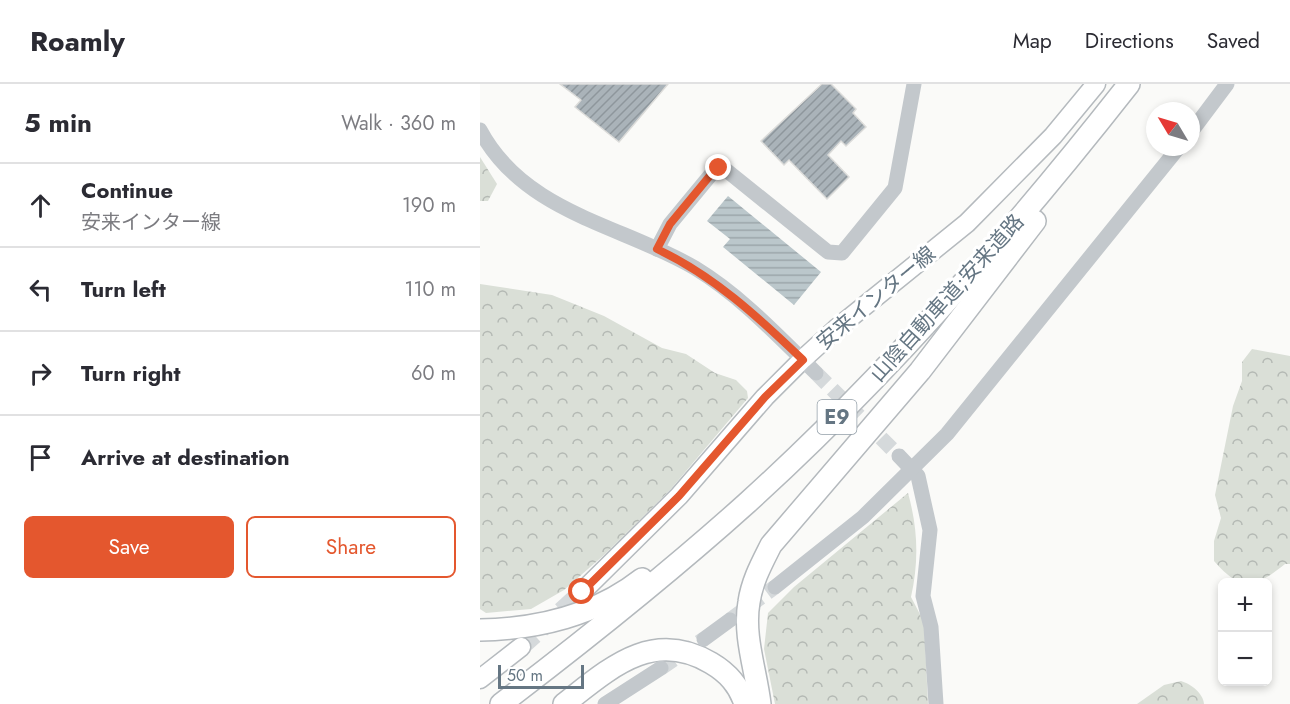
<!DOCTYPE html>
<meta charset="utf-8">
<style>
:root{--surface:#fff;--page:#f2f2f3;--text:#2b2b33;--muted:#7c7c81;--line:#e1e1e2;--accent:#e4572e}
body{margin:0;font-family:Jost,"Noto Sans JP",sans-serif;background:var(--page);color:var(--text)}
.controls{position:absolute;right:18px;bottom:18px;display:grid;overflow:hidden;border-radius:9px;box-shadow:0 3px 9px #0003}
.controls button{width:54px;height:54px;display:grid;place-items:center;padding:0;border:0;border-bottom:2px solid var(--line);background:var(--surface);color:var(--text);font:30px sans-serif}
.compass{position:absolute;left:666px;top:18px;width:54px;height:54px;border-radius:50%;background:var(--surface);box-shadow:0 3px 9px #0003;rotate:308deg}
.scale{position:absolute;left:18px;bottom:15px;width:86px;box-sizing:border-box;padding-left:6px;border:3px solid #657683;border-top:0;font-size:16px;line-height:21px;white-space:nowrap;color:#657683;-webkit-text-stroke:4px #fff;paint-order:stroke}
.stop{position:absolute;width:18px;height:18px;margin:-14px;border:4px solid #e4572e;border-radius:50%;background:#fff}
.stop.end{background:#e4572e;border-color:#fff;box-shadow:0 2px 6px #0008}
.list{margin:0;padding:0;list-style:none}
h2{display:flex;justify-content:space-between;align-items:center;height:78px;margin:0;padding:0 24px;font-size:26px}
h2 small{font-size:20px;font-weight:400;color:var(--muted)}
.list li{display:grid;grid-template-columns:39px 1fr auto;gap:18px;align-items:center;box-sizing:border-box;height:84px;padding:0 24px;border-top:2px solid var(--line)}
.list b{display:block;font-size:22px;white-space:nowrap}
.list p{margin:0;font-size:20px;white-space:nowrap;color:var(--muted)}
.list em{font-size:20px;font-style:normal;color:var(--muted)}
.actions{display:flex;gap:12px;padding:18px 24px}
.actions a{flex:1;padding:14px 0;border:2px solid var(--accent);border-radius:9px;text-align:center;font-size:21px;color:var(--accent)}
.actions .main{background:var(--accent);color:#fff}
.icon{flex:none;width:33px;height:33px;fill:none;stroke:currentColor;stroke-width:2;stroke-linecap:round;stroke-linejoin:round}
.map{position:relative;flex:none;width:810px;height:620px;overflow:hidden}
header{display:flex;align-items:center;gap:36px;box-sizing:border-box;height:84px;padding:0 30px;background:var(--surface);border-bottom:2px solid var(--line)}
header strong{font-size:28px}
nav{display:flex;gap:33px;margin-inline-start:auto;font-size:21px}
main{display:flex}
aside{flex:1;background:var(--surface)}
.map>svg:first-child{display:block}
.forest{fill:url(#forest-crowns)}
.water{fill:url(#water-rules)}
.building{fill:url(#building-hatch);stroke:#dcdcda;stroke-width:1.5}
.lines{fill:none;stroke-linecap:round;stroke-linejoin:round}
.minor-tunnel{stroke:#d5d9db;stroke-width:15;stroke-dasharray:15 8;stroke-linecap:butt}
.major-tunnel{stroke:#d5d9db;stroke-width:18;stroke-dasharray:18 9;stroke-linecap:butt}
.major-casing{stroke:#b5babe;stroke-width:21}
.highway-casing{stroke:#b4b9bd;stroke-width:24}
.minor{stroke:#c3c8cc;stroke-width:15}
.major{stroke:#fff;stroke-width:18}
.highway{stroke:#fff;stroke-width:21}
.route{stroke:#e4572e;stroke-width:8}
.labels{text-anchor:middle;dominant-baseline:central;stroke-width:6;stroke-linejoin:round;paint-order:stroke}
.shield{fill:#fff;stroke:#939fa8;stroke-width:1.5}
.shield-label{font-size:20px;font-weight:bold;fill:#657683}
.street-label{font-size:21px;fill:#657683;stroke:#fff}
</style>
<header>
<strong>Roamly</strong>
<nav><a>Map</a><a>Directions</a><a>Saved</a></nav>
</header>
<main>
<aside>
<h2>5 min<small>Walk · 360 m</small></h2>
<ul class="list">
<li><svg class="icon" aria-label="ahead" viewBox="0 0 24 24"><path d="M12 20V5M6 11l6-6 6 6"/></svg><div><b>Continue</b><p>安来インター線</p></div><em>190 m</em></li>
<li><svg class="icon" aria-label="left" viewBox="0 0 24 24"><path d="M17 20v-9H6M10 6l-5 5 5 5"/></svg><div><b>Turn left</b></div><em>110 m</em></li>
<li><svg class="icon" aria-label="right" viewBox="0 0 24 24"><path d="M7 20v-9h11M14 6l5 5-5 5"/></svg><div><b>Turn right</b></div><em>60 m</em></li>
<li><svg class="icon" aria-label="arrive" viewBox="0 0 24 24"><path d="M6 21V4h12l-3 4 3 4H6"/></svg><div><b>Arrive at destination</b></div></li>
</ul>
<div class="actions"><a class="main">Save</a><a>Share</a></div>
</aside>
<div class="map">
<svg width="810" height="620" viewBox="0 0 810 620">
<defs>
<pattern id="forest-crowns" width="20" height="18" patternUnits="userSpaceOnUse" patternTransform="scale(1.5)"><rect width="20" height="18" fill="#dadfd7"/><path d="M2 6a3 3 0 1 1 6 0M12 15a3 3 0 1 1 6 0" fill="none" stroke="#b4b9b4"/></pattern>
<pattern id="water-rules" width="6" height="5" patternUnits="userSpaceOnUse" patternTransform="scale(1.5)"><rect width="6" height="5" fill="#bbc7cb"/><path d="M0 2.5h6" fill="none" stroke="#9ca6aa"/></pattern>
<pattern id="building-hatch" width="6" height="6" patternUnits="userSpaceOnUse" patternTransform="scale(1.5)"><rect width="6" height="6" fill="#aab3b9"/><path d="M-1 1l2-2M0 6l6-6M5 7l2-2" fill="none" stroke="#8e969c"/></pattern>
</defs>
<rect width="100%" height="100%" fill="#fafaf8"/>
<g class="forest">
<polygon points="0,73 17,100 8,117 0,117"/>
<polygon points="0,200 72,211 124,232 182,264 206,270 235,289 256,296 267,307 268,314 190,406 124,471 84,506 51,525 6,529 0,525"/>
<path d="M772,265L810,272V480H805C775,504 762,509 734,477V457L741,434L735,411L753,322L762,297V278Z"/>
<path d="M428,409C438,445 439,477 431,513L444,538L448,620H295L284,565L288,529L314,503Z"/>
<path d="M701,597C711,600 723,609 724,620H657L684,601Z"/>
</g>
<polygon class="water" points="248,112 341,188 314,221 243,163 250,155 227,137"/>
<g class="building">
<polygon points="80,0 188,0 139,58 95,23 101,16"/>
<polygon points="342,0 351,0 376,25 373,29 386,43 366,62 361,57 348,71 369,93 347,115 309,76 304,81 281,57"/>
</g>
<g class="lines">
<g class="minor-tunnel">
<polyline points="336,289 419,372"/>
<polyline points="250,536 295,503"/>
<polyline points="181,584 224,555"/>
</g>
<polyline class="major-tunnel" points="41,563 102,508"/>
<defs>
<g id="major">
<polyline points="102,508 199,412 285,313 323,275 356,245 487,139 573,52 616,0"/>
<polyline points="0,595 41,563"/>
</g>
<g id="highway">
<path d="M0,546C57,545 116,531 162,495"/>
<path d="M21,620C105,556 188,490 267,419C407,292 532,149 649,0"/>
<path d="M84,620C129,585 172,544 231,579C248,589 259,601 265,620"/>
<path d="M280,620C276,586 263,552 269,518C272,497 282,479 291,461L440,287L555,137"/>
</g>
</defs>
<use href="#major" class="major-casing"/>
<use href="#highway" class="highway-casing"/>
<g class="minor">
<path d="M0,46C44,129 142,141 215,184C261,212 298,252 336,289"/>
<polyline points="711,48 747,0"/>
<polyline points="177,165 190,140 233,88 239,84 246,86 348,168 362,169 415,104 434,0"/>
<polyline points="419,372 438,392 450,446 443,512 451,543 456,620"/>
<polyline points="295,503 383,433 467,350 699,63"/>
<polyline points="224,555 250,536"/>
<polyline points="125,620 181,584"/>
</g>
<use href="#major" class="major"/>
<use href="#highway" class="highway"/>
</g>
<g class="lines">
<path class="route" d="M102,508L199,412L285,313L323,276C277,232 234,192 177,165L190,140L233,88L239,84"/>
</g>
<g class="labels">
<rect class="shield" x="337.5" y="316" width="39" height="34" rx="4.5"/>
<g class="shield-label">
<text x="357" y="333">E9</text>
</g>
<g class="street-label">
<text transform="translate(396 214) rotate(-40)">安来インター線</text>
<text transform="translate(467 214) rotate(-48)">山陰自動車道;安来道路</text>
</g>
</g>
</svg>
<div class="controls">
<button>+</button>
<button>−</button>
</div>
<svg class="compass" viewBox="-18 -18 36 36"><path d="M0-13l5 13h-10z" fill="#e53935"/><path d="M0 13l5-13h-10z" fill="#7c7c81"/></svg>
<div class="scale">50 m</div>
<div class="stop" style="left:102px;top:508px"></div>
<div class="stop end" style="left:239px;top:84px"></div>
</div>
</main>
